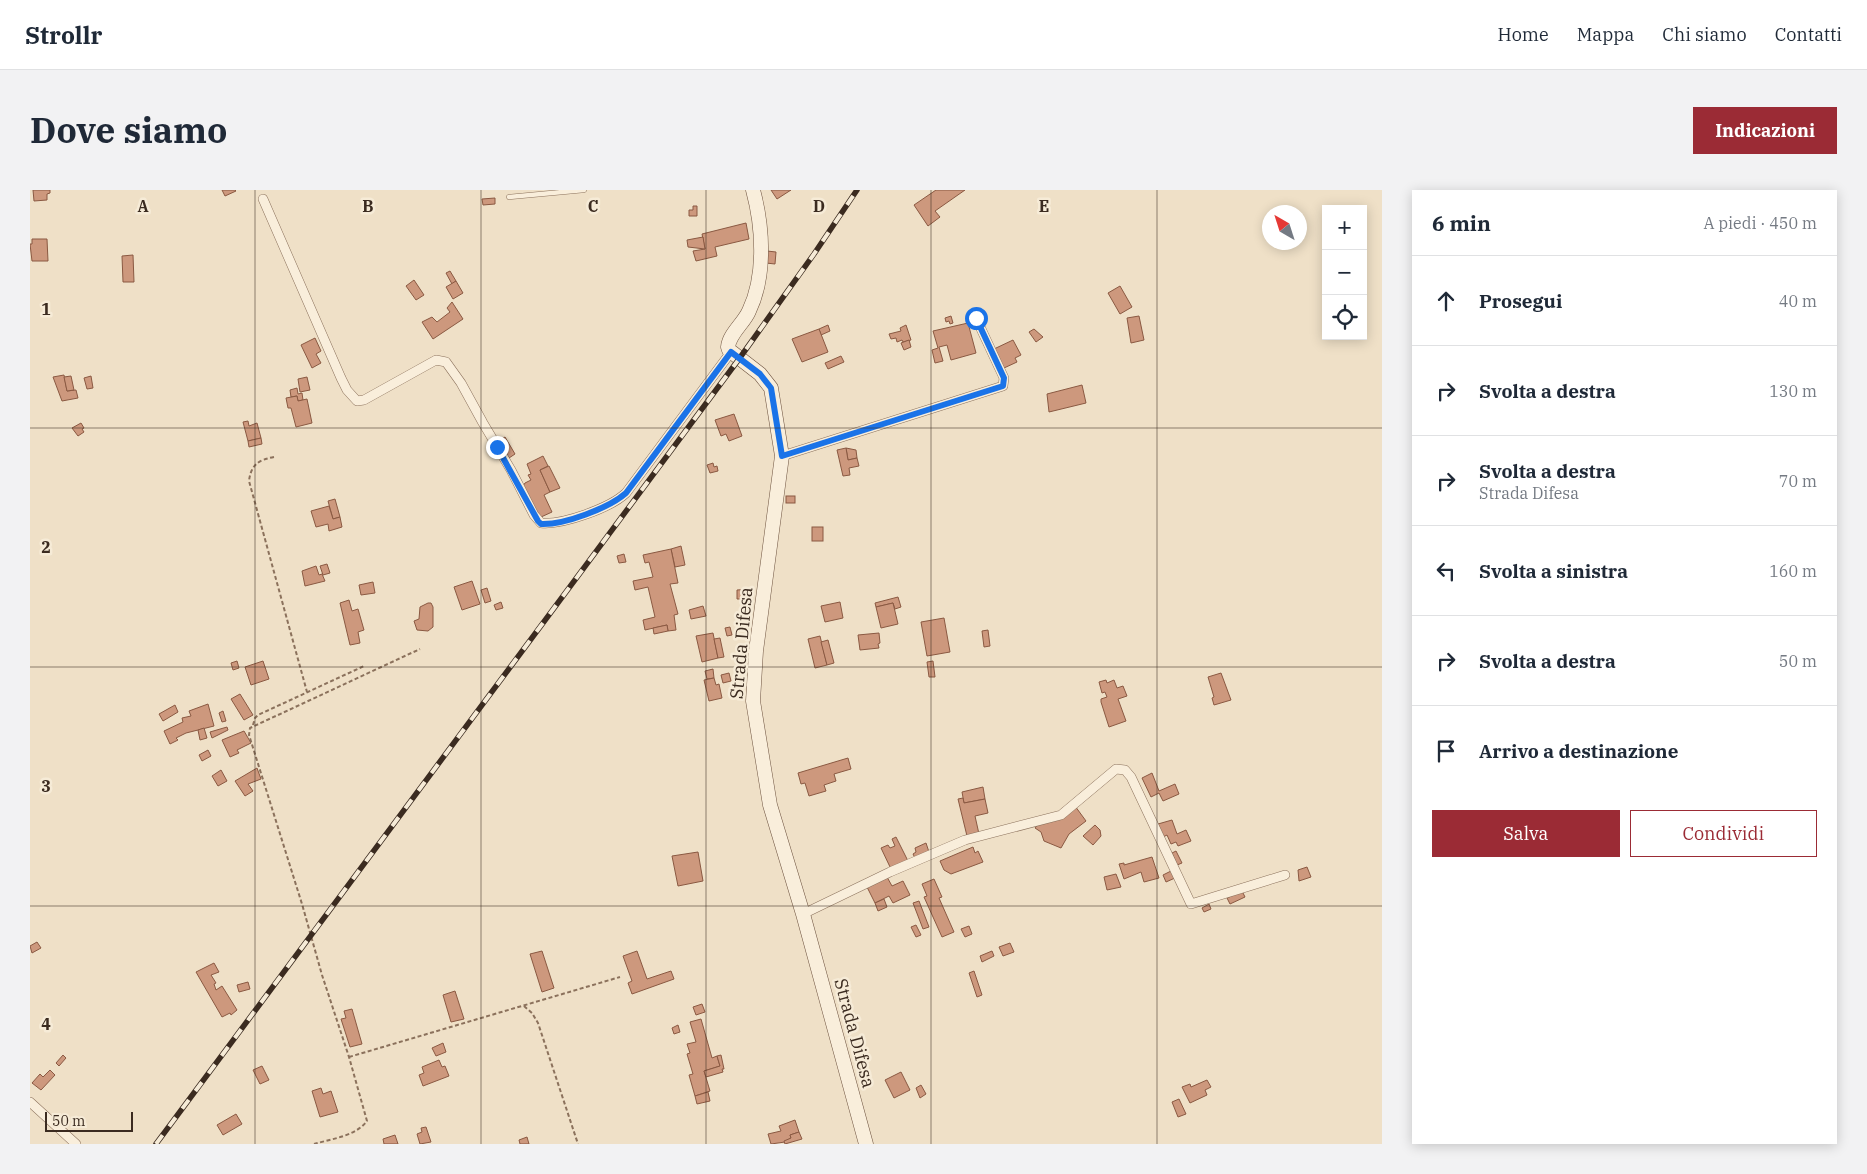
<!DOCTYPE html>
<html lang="it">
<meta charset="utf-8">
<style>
:root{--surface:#fff;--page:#f2f2f3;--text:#1f2937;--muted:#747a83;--line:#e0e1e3;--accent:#9b2b35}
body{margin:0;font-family:"IBM Plex Serif",serif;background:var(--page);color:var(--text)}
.controls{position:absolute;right:15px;top:15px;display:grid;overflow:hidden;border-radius:0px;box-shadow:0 2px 12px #0003}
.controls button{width:45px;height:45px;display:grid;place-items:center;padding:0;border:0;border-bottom:1px solid var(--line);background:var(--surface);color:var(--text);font:25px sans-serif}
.compass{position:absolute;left:1232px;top:15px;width:45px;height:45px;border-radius:50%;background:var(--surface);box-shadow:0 2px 12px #0003;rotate:321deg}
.scale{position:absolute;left:15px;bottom:12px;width:88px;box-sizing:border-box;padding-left:5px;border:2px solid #3b2b20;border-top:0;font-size:14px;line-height:18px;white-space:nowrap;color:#3b2b20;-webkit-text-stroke:4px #f6ebd7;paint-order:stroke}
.stop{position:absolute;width:15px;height:15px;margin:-11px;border:4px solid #1a73e8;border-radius:50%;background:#fff}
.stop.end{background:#1a73e8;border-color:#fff;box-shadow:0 1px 5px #0008}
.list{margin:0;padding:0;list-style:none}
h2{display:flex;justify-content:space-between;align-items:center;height:65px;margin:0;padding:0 20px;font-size:21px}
h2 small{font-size:16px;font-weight:400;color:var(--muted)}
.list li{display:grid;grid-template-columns:32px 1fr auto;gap:15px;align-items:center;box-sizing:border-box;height:90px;padding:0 20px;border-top:1px solid var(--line)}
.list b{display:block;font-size:19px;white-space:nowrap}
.list p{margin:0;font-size:16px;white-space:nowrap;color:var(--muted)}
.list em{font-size:16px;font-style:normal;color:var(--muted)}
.actions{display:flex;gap:10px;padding:15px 20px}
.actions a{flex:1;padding:11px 0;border:1px solid var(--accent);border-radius:0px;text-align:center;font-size:18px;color:var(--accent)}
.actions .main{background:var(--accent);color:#fff}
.icon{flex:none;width:28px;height:28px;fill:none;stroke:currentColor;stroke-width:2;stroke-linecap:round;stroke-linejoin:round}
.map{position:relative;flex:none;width:1352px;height:954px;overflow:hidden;border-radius:0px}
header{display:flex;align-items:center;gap:30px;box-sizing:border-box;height:70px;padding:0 25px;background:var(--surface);border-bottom:1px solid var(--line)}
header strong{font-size:24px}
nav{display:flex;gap:28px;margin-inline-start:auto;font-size:18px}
.intro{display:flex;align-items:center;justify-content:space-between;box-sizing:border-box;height:120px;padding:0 30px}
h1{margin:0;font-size:35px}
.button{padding:12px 22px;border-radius:0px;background:var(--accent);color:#fff;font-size:18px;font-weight:700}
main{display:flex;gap:30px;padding:0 30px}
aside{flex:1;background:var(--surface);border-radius:0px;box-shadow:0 2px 12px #0003}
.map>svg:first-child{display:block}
.building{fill:#cd987d;stroke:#8a5942}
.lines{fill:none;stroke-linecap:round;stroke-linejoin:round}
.lane-casing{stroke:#8b715c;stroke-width:5.5}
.street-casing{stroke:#8b715c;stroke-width:10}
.secondary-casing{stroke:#6d523f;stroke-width:15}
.path{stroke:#8b715c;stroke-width:2;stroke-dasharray:4 2.5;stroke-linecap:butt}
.lane{stroke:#f9eedb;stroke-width:4.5}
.street{stroke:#f9eedb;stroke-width:9}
.secondary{stroke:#f9eedb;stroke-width:14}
.rail-casing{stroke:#3b2b20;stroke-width:5.5}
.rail{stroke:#f6ebd7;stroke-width:4;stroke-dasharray:11;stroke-linecap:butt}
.route{stroke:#1a73e8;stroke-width:6}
.grid{fill:none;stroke:#3b2b20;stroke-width:1;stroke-opacity:0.55}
.labels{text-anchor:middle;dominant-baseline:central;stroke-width:5;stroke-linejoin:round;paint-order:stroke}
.street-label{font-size:18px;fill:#3b2b20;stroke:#f6ebd7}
.grid-label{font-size:16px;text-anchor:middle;font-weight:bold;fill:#3b2b20;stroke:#f6ebd7;stroke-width:5;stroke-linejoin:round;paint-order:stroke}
</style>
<header>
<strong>Strollr</strong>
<nav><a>Home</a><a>Mappa</a><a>Chi siamo</a><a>Contatti</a></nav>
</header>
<div class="intro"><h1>Dove siamo</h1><a class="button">Indicazioni</a></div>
<main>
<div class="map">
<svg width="1352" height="954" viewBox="0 0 1352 954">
<rect width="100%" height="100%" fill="#efe0c7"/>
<g class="building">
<polygon points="3,0 20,0 20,3 17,4 17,10 4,11"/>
<polygon points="192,0 205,0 206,1 195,6"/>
<polygon points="741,0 761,0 747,9"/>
<polygon points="906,0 935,0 905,21 910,27 898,36 884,15"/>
<polygon points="465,8 465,14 453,15 452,9"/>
<polygon points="663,16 667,16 667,26 659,26 659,20 663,20"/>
<polygon points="716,33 719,49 685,57 687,66 666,71 663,61 675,59 672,44"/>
<polygon points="673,47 675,59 658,57 657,50"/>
<polygon points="2,49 17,49 18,71 2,71 0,54 2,54"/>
<polygon points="737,61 746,62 745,74 736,73"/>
<polygon points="103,65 104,92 93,92 92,66"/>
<polygon points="420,81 426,91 422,94 416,83"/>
<polygon points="384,90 394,105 386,110 376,96"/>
<polygon points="426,91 433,103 423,109 416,97"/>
<polygon points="1090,96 1102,117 1090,124 1078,103"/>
<polygon points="422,112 433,129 403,149 392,132 402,127 407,132 420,122 417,118"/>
<polygon points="921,126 923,133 920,134 919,131 916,132 915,128"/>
<polygon points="1109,126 1114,150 1101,153 1097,128"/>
<polygon points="938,133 946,163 921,170 917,155 909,157 913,171 905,173 902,160 908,158 903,141"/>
<polygon points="798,135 800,141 791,145 789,139"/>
<polygon points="876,135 881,150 873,152 872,150 867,152 866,148 861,149 859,144 871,141 870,138"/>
<polygon points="789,139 798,162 772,172 762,149"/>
<polygon points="1004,139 1013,147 1006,152 999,142"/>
<polygon points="285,148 291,161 286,164 291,173 282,178 271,155"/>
<polygon points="879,150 881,157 874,160 871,153"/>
<polygon points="983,150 991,165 985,168 987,172 974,178 964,159"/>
<polygon points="811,166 814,172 798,179 795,173"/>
<polygon points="34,185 37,201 46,200 48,208 32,211 23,187"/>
<polygon points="41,186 44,200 37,201 34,187"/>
<polygon points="61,186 63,198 57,199 54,188"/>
<polygon points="277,187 280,200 270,202 268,189"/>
<polygon points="1052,195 1056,213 1019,222 1017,204"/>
<polygon points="267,198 268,204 272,203 273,210 268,211 267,206 261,207 260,200"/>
<polygon points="267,206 268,211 277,209 282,233 266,237 261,218 258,218 256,208"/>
<polygon points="704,224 712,246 699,251 696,244 691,246 685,230"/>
<polygon points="218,231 219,236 227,233 231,248 218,251 213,232"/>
<polygon points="51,233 54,238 52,239 54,242 48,246 42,238"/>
<polygon points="475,247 485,264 479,268 469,251"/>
<polygon points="231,248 232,254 219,257 218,251"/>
<polygon points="816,258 826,260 827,268 818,270"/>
<polygon points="816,258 818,270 827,268 829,276 819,278 820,285 813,286 807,260"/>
<polygon points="513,266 518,276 510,280 520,302 514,305 522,322 511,327 506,326 493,296 495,293 501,290 498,285 501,284 497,274"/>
<polygon points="683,273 684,277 687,276 688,281 680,283 677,275"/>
<polygon points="519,276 530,298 520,302 510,280"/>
<rect x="756" y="306" width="9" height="7"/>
<polygon points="305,309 310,327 303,329 298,311"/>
<polygon points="299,316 303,329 310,327 312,337 299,341 298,334 286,337 281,321"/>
<rect x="782" y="337" width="11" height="14"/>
<polygon points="651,356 655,375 645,377 641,359"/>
<polygon points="641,359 648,393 640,394 648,424 644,425 646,440 638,441 637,435 615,440 613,430 625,427 618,397 605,400 603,391 623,387 619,372 615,373 613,365"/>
<polygon points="594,364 596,372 589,373 587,366"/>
<polygon points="297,374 300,383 293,385 290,376"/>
<polygon points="286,376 289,385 292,384 295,391 275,396 272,381"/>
<polygon points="442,391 450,414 432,420 424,397"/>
<polygon points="343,392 345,403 331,405 329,395"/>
<polygon points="457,398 461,411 455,413 451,400"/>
<polygon points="722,399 722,409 707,409 707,400"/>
<polygon points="868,407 871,417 865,419 863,413 846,417 845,413"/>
<polygon points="319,410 322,421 328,419 334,440 328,442 330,453 320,455 310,413"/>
<polygon points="471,412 473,418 466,420 464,415"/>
<polygon points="810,412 813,428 795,432 791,416"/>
<polygon points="398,413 401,413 403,417 403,437 398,441 387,440 384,431 389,429 390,417"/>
<polygon points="863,413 868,434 851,438 846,417"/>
<polygon points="673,416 676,426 661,429 659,420"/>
<polygon points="914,428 920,462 897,466 891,432"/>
<polygon points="637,435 638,441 624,444 623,438"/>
<polygon points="700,437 702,445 697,446 695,438"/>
<polygon points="958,440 960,456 954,457 952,441"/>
<polygon points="683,443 688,468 672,472 666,446"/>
<polygon points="849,443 850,453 848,454 849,458 830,460 828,445"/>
<polygon points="790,446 797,475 785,478 778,449"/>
<polygon points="690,448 694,467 688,468 684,449"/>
<polygon points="798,450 804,473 797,475 791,452"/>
<polygon points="207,471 209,478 203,480 201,473"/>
<polygon points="233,471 239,489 221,495 215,477"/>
<polygon points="903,471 905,487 899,487 897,472"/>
<polygon points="683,479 684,488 677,489 675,481"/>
<polygon points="699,483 701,491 693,493 691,485"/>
<polygon points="1191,483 1201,510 1184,515 1182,508 1184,507 1178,487"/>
<polygon points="684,488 686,495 689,494 692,508 679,511 674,490"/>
<polygon points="1076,490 1077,493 1084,490 1087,498 1093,496 1097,506 1088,509 1096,531 1079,537 1071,512 1071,509 1077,507 1075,502 1072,503 1069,492"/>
<polygon points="210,504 223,525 214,530 201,509"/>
<polygon points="178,514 184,536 156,543 146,548 148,550 140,554 134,541 153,532 152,528 161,526 159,521"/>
<polygon points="145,515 148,522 133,531 129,524"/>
<polygon points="193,521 196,531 192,532 189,523"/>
<polygon points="197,537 198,540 182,548 180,542"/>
<polygon points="174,538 177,548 170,550 168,540"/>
<polygon points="214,541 221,553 207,560 209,563 200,567 192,550"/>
<polygon points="178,560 181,566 172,571 169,565"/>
<polygon points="818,568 821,579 804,584 806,591 794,595 796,601 779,606 775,593 771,594 768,583"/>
<polygon points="227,578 231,589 218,594 223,601 215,606 205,591"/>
<polygon points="191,580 197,591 188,596 182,586"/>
<polygon points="1122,583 1129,601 1145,594 1149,604 1133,611 1129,603 1121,607 1112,588"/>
<polygon points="953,597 955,609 934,613 932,602"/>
<polygon points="933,608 934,613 955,609 958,623 945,626 949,644 937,646 928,609"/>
<polygon points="1045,616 1056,631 1039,644 1031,658 1014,651 1011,642 1005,638 1008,634"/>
<polygon points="1142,630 1147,644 1156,640 1161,651 1148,656 1146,652 1141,654 1137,645 1133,647 1128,634"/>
<polygon points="1065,635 1070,640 1071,646 1063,655 1053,646"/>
<polygon points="866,647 878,671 861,679 851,658 858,655 860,658 865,656 862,649"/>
<polygon points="896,653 899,662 885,668 883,664 886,662 885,658"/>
<polygon points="943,657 945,663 948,661 953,672 921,684 914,680 910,671"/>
<polygon points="1146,661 1152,673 1147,675 1142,663"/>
<polygon points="668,662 673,691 648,696 642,666"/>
<polygon points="1122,667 1129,688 1114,692 1111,682 1094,689 1089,674 1094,673 1094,675"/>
<polygon points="1277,677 1281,687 1269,691 1268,680"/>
<polygon points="1141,681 1145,688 1136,692 1133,685"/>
<polygon points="1086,684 1091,697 1077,700 1074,687"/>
<polygon points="857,687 862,696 873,691 880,705 863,713 859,706 845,713 837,697"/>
<polygon points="904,689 912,707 909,708 924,742 912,747 894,707 897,706 892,694"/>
<polygon points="1212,701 1215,707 1200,714 1197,708"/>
<polygon points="854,709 857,717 848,721 845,713"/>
<polygon points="889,711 899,737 893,739 883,713"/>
<polygon points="1179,714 1181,719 1174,722 1172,718"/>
<polygon points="886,735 891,745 886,747 881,737"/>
<polygon points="939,736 942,744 935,747 931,739"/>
<polygon points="7,752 11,758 2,763 0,756"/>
<polygon points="980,753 984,762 973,766 969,757"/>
<polygon points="512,761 524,798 512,802 500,764"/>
<polygon points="607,761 617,789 641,781 644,789 602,804 598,793 602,791 593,766"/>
<polygon points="962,761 964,766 952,772 950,766"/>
<polygon points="184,773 189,782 181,785 186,793 184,794 186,800 192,796 207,820 201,825 200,823 192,827 166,782"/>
<polygon points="944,781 952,805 947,807 939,783"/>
<polygon points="218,792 220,799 209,802 207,795"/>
<polygon points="425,801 434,829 421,832 413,805"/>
<polygon points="672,814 675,822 666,825 663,817"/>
<polygon points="322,819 332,854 320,857 311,829 316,828 314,821"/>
<polygon points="671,829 682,868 687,866 690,876 674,881 680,901 665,906 659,885 663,884 657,864 660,863 657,854 666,852 660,832"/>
<polygon points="648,835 650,842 644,844 642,838"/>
<polygon points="413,853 416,862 406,866 402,858"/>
<polygon points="33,865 36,868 29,876 26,873"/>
<polygon points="691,865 694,879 692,879 693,882 676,887 674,881 690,876 687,866"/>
<polygon points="409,870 412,877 415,876 419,886 393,896 389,885 394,883 392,877"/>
<polygon points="232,876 239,890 230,894 223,880"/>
<polygon points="20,880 25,885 11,900 2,893 10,884 13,887"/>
<polygon points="871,882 880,900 864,908 855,890"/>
<polygon points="1177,890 1181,897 1175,900 1177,905 1160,913 1152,897 1160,894 1161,897"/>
<polygon points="891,895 896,904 890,908 886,898"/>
<polygon points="291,898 293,904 301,901 308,922 290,927 282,901"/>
<polygon points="678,902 680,911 667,914 665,906"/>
<polygon points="1149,909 1156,924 1148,927 1142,912"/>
<polygon points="206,924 212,934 193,945 187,935"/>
<polygon points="765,930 769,942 760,945 761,948 755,952 741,954 738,944 751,941 749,936"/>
<polygon points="396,937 401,952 390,954 387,944 392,942 391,938"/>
<polygon points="769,942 772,949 755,954 754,951 761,948 760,945"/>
<polygon points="365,945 368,954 354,954 353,949"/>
<polygon points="497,947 499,954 490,954 489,950"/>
</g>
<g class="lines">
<defs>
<polyline id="lane" points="479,7 554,0"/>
<g id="street">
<path d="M233,9L311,188L317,200L327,211L334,210L406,170L416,172L431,193L453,233L481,280L504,325L511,333C533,335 580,318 596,303L701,162"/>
<polyline points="752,266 973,196 974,188 946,128"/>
<polyline points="773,724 860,682 935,650 1031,625 1086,579 1095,580 1101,587 1161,714 1255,685"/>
<polyline points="0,912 46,954"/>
</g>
<path id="secondary" d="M723,0C733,37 736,86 719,121C714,133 699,144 698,157L699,160L730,184L741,198L752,266L726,461L723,511L740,615L773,724L836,954"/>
</defs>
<use href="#lane" class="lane-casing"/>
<use href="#street" class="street-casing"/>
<use href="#secondary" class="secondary-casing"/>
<g class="path">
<path d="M244,267C228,270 221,275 219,291L277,502"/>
<polyline points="223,535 225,528 228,525 334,476"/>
<polyline points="494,816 502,823 508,833 548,954"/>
<polyline points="319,867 590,787"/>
<path d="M284,954C301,949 326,946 337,931L319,867L292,785L272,714L219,545L220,538L390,459"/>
</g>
<use href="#lane" class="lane"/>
<use href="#street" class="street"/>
<use href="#secondary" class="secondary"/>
<defs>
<polyline id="rail" points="126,954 709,169 784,64 827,0"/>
</defs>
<use href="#rail" class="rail-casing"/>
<use href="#rail" class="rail"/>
</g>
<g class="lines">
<path class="route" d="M467,257L508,331L511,334C534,335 579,318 596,303L701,162L730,184L741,198L752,266L973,196L974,188L946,128"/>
</g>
<path class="grid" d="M225,0V954M451,0V954M676,0V954M901,0V954M1127,0V954M0,238H1352M0,477H1352M0,716H1352"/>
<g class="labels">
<g class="street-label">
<text transform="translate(711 453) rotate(-85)">Strada Difesa</text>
<text transform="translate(825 843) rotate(75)">Strada Difesa</text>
</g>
</g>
<g class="grid-label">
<text x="113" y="22">A</text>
<text x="338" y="22">B</text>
<text x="563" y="22">C</text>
<text x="789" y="22">D</text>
<text x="1014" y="22">E</text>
<text x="16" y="125">1</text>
<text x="16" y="363">2</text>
<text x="16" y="602">3</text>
<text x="16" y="840">4</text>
</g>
</svg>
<div class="controls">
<button>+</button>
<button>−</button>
<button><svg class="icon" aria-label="locate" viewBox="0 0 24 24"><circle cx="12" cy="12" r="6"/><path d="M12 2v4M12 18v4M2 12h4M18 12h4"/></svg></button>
</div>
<svg class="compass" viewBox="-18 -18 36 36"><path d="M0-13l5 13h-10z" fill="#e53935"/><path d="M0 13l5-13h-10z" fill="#747a83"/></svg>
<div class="scale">50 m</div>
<div class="stop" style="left:946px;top:128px"></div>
<div class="stop end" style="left:467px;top:257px"></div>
</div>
<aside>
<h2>6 min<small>A piedi · 450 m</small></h2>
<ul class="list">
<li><svg class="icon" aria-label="ahead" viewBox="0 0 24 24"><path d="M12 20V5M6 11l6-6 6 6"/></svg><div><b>Prosegui</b></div><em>40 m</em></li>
<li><svg class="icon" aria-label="right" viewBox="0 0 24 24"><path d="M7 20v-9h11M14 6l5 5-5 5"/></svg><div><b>Svolta a destra</b></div><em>130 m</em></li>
<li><svg class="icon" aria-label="right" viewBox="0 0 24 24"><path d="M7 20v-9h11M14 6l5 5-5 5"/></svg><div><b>Svolta a destra</b><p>Strada Difesa</p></div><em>70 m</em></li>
<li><svg class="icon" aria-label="left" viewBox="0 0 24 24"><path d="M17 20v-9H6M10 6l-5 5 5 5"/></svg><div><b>Svolta a sinistra</b></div><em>160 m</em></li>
<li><svg class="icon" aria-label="right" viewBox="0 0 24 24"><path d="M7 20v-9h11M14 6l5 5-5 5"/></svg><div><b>Svolta a destra</b></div><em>50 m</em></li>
<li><svg class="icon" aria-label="arrive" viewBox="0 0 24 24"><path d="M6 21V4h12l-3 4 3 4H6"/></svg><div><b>Arrivo a destinazione</b></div></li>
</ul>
<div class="actions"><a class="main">Salva</a><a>Condividi</a></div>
</aside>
</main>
